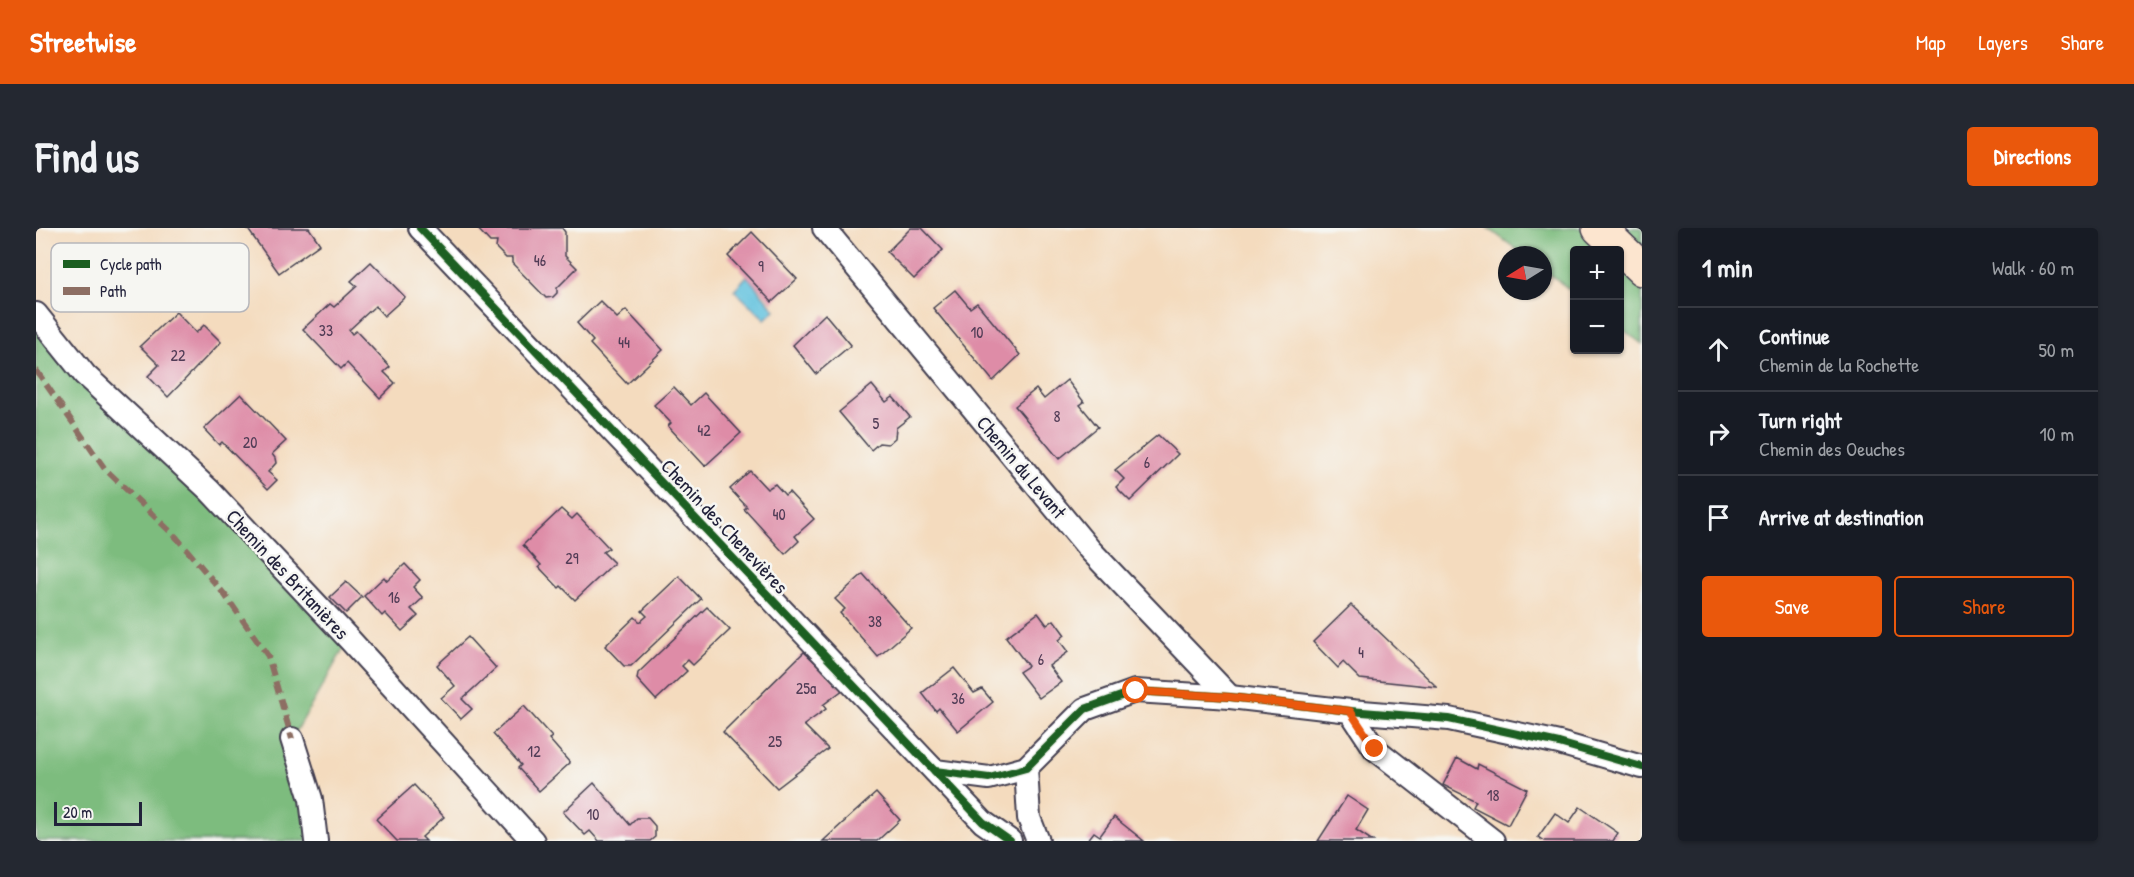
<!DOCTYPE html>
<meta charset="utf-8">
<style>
:root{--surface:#171b24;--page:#242831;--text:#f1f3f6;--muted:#9ea1a6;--line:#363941;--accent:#ea580c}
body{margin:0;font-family:"Patrick Hand",sans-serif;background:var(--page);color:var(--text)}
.controls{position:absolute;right:18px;top:18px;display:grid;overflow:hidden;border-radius:6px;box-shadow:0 2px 4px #0004}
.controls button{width:54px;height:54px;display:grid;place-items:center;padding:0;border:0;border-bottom:2px solid var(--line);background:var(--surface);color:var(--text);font:30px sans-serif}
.compass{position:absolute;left:1462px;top:18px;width:54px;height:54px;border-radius:50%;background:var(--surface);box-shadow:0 2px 4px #0004;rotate:259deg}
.scale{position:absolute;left:18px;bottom:15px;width:88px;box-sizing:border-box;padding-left:6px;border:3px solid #22223b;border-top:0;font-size:16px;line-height:21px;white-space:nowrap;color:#22223b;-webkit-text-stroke:4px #f6f6f2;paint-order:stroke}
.stop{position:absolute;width:18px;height:18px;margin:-14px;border:4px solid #ea580c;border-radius:50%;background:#fff}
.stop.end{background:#ea580c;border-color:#fff;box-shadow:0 2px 6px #0008}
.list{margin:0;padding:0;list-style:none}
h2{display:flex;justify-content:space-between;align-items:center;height:78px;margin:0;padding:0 24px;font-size:26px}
h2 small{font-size:20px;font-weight:400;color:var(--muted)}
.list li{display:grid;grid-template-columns:39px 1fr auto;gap:18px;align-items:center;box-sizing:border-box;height:84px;padding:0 24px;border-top:2px solid var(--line)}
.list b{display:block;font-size:22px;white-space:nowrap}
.list p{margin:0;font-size:20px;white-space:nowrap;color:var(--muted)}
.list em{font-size:20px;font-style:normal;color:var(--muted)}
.actions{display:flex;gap:12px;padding:18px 24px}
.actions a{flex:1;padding:14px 0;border:2px solid var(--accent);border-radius:6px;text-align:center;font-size:21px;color:var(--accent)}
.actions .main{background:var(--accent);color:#fff}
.icon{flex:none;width:33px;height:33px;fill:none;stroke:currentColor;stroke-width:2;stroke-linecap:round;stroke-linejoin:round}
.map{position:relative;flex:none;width:1606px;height:613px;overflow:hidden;border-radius:6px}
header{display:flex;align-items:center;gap:36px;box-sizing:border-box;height:84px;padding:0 30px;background:var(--accent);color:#fff}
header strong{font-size:28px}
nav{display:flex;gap:33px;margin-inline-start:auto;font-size:21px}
.intro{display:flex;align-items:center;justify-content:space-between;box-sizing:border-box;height:144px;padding:0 36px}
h1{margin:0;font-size:42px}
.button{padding:15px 27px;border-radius:6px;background:var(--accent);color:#fff;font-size:21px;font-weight:700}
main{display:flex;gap:36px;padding:0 36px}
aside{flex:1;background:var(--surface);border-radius:6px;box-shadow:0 2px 4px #0004}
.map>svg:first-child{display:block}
.forest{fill:#7dbc7e;stroke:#506f5c;stroke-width:1.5}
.water{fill:#5fc1de;stroke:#40728c;stroke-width:1.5}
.building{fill:#de8ca7}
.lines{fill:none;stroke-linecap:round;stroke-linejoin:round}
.street-casing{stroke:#423e4f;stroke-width:26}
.secondary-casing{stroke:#423e4f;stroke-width:36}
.street{stroke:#fff;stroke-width:22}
.secondary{stroke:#fce5cf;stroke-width:33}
.quiet{stroke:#8d6e63;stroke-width:6;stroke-dasharray:12 6;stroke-linecap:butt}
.cycleway-casing{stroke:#f6f6f2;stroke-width:11}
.cycleway{stroke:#1b5e20;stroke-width:8}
.route{stroke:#ea580c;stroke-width:8}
.labels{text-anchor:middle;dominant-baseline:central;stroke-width:5;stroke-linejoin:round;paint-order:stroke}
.number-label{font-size:16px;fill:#513c56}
.street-label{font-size:20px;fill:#22223b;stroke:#f6f6f2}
.key{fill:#f6f6f2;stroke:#b6b6bb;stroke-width:1.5}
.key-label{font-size:16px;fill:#22223b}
</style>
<header>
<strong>Streetwise</strong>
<nav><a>Map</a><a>Layers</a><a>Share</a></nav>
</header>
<div class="intro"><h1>Find us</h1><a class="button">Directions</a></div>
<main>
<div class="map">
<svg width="1606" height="613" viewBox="0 0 1606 613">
<rect width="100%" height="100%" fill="#f6f6f2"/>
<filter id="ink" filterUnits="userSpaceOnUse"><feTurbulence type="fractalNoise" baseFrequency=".0167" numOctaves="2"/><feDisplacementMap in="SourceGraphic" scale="12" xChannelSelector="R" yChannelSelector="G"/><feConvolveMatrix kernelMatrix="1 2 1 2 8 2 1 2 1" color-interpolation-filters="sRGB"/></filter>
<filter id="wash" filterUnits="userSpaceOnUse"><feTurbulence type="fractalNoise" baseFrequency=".008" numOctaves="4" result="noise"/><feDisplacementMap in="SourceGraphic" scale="24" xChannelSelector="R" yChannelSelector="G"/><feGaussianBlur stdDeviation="1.35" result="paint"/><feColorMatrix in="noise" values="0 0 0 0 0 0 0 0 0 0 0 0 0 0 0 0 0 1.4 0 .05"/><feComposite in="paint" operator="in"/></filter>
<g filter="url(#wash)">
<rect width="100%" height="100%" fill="#f4dbbe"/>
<g class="forest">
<polygon points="1452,0 1606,0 1606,116 1584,99 1584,22 1538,22 1538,65 1507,41 1507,27 1488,27"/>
<polygon points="0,86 313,411 256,511 280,613 0,613"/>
</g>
<polygon class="water" points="711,48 739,82 729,91 698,62"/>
<g id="blocks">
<g class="building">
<polygon points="211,0 273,0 284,16 243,45"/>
<polygon points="441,0 526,0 529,4 529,28 541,40 521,60 521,65 517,69 510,70 476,35 476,30 470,30 460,20 461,14 454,14"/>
<polygon points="875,0 886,0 907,22 878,51 851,24"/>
<polygon points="716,4 761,51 736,74 692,28"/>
<polygon points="335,34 369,69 348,88 339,78 313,102 316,106 320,103 354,139 348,144 359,155 344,170 311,135 305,141 267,101 294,76 298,79 321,58 315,53"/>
<polygon points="919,62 934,80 941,75 984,127 957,153 897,80"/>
<polygon points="564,73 581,90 590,82 627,122 591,156 554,116 557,113 541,95"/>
<polygon points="140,84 160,105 168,97 185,114 132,169 112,148 123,137 104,118"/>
<polygon points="789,86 815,117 780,146 757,117"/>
<polygon points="1031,152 1048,174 1044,177 1062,199 1023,231 979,178 1000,161 1008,171"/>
<polygon points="836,157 850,174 857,169 874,189 860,200 859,210 852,216 843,215 835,222 803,184"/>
<polygon points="638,159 655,177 668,165 705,205 669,238 632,198 635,195 618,177"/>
<polygon points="205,166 250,213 236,226 239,230 240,235 232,244 241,252 232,261 186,214 183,217 168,201"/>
<polygon points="1122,207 1142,226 1094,273 1080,259 1088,251 1079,242"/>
<polygon points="714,243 731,261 739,256 749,267 753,264 778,291 759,308 763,313 749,326 708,281 711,279 694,261"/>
<polygon points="525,281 536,291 541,286 573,320 567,324 578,335 539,372 525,358 523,360 503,339 505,337 487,317"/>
<polygon points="369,336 384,352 377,359 387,370 375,381 382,388 366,403 349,385 346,388 328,368 348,349 351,353"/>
<polygon points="827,346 875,400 842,429 804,385 809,381 799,371"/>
<polygon points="643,348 665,371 595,438 588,438 569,418 599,389 604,394 611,388 606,383"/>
<polygon points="310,354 326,369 310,385 294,369"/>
<polygon points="1315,377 1401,459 1324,451 1307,434 1302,440 1277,414"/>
<polygon points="671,379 694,402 657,437 652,432 646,438 651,443 620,472 601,451 602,445"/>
<polygon points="1002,385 1011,397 1018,392 1029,407 1023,412 1032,424 1013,438 1025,454 1003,470 983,444 992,438 970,409"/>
<polygon points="432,409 460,440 426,471 436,481 425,491 405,470 419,458 401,437"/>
<polygon points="768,424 808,461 787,477 790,481 768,497 792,521 741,560 687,504"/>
<polygon points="918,440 938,465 946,461 957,474 922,503 903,480 900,483 886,465"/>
<polygon points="488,478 516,509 513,511 534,535 503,563 482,540 485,537 457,506"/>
<polygon points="1421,530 1441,541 1442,536 1491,561 1472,597 1437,579 1440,573 1407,557"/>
<polygon points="558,555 594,597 601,590 612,590 619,598 619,609 614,613 563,613 554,603 549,607 527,584"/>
<polygon points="378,557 408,589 386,609 390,613 361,613 340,591"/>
<polygon points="840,565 864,592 841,613 787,613"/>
<polygon points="1311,568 1332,582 1320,602 1337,613 1282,613"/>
<polygon points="1544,579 1582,605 1577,613 1508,613 1502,609 1519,585 1533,595"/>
<polygon points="1078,589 1108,613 1051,613 1058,604 1064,608"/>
</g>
</g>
</g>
<g filter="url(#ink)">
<use href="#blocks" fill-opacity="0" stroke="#423e4f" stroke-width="1.5"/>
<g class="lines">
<defs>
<g id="street">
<polyline points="384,0 947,594 974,613"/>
<polyline points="788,0 1054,322 1194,469"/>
<polyline points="0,86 49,147 173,262 313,411 497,613"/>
<polyline points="1314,483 1339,521 1457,613"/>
<polyline points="256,511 275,571 280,613"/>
<polyline points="990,540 993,590 1002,613"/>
<polyline points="899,543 953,550 990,540 1049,481 1099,463 1194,469 1314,483 1413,491 1523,515 1606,539"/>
</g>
<polyline id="secondary" points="1563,0 1606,41"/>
</defs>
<use href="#street" class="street-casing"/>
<use href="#secondary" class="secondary-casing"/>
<use href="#street" class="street"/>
<use href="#secondary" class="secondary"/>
<polyline class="quiet" points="0,142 69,241 140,309 189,367 232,428 256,511"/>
<defs>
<g id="cycleway">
<polyline points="384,0 947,594 974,613"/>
<polyline points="899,543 953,550 990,540 1049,481 1099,463 1194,469 1314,483 1413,491 1523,515 1606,539"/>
</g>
</defs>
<use href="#cycleway" class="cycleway-casing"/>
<use href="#cycleway" class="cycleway"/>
</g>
</g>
<g class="lines" filter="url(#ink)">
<polyline class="route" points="1100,463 1194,469 1314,483 1339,521"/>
</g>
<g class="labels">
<g class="number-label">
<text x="504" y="32">46</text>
<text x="725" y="38">9</text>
<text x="290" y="102">33</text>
<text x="941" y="104">10</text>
<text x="588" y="114">44</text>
<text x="142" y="127">22</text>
<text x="1021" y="188">8</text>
<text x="840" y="195">5</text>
<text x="668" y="202">42</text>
<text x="214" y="214">20</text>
<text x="1111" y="234">6</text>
<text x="743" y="286">40</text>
<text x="536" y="330">29</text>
<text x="358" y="369">16</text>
<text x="839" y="393">38</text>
<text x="1325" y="424">4</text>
<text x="1005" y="431">6</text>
<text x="770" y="460">25a</text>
<text x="922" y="470">36</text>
<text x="739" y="513">25</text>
<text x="498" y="523">12</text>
<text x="1457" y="567">18</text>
<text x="557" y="586">10</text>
</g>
<g class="street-label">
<text transform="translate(986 239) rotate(50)">Chemin du Levant</text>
<text transform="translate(689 298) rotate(47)">Chemin des Chenevières</text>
<text transform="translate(252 346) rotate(47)">Chemin des Britanières</text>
</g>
</g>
<rect x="15" y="15" width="198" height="69" rx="9" class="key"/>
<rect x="27" y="32" width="27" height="8" fill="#1b5e20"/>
<rect x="27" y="59" width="27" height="8" fill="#8d6e63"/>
<g class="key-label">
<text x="64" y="42">Cycle path</text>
<text x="64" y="69">Path</text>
</g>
</svg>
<div class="controls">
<button>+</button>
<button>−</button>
</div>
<svg class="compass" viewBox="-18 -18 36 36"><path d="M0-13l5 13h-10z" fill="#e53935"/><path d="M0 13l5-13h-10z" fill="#9ea1a6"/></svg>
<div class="scale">20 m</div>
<div class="stop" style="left:1100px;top:463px"></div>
<div class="stop end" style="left:1339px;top:521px"></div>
</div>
<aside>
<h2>1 min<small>Walk · 60 m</small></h2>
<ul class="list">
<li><svg class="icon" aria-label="ahead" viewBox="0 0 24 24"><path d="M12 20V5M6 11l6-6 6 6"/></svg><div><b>Continue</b><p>Chemin de la Rochette</p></div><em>50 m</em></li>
<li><svg class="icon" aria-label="right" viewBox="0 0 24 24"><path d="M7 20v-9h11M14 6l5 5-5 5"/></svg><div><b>Turn right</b><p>Chemin des Oeuches</p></div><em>10 m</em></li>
<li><svg class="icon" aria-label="arrive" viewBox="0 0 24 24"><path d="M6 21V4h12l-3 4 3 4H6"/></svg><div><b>Arrive at destination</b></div></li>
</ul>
<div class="actions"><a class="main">Save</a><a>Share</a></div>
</aside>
</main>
